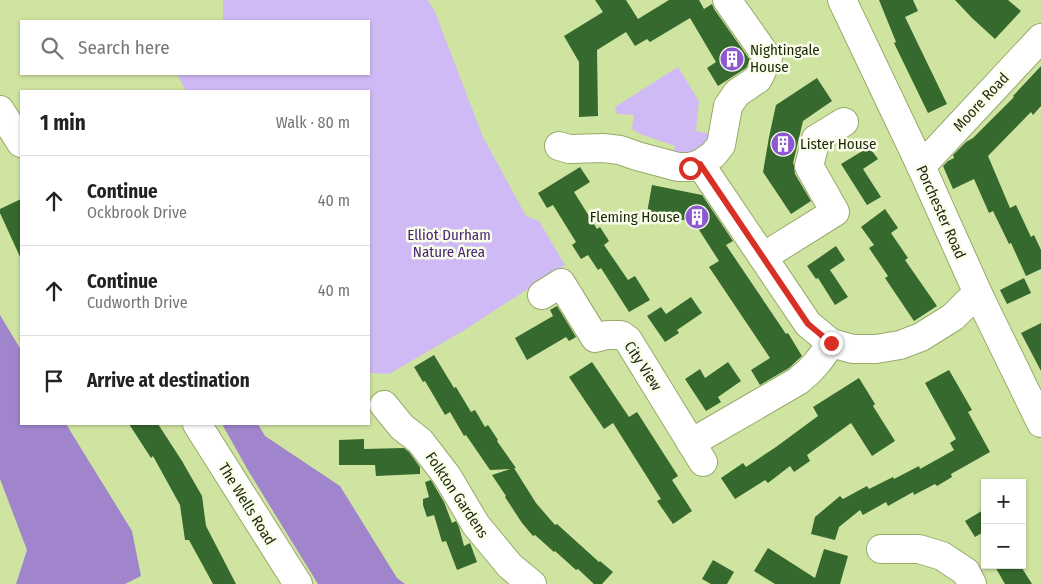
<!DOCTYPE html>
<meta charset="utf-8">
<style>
:root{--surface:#fff;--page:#f2f2f2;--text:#222;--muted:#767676;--line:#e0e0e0}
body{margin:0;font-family:"Fira Sans Condensed",sans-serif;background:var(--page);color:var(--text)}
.controls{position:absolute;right:15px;bottom:15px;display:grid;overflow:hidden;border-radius:0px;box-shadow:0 1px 4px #0004}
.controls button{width:45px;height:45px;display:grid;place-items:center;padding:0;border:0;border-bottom:1px solid var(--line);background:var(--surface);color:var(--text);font:25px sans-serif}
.stop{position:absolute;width:15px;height:15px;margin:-11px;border:4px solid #d93025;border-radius:50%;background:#fff}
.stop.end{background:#d93025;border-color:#fff;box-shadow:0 1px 5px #0008}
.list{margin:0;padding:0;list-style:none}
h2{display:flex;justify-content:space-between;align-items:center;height:65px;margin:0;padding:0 20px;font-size:21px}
h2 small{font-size:16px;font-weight:400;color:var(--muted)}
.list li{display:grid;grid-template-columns:32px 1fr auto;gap:15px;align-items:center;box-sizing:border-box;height:90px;padding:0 20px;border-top:1px solid var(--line)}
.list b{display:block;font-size:19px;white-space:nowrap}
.list p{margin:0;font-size:16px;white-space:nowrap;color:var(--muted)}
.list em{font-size:16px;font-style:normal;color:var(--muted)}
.icon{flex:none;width:28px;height:28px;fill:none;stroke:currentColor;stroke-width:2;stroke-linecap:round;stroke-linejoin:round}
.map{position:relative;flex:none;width:1041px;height:584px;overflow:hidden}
.search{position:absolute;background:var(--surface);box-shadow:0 1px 4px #0004;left:20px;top:20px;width:350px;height:55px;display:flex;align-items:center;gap:12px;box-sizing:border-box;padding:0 18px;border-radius:0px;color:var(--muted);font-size:19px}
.panel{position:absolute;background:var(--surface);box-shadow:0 1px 4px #0004;left:20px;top:90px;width:350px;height:335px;border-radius:0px}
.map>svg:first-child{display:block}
.green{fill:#cfbaf5}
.forest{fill:#a085cc}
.building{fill:#35692d}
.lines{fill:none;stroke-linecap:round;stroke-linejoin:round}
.minor-casing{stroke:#98aa6a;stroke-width:30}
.minor{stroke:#fff;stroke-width:28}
.route{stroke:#d93025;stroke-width:6}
.labels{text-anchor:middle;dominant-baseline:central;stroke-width:5;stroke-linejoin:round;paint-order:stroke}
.poi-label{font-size:15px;fill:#1f260b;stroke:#f8feea;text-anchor:start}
.street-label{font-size:15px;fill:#1f260b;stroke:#f8feea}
.park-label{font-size:15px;fill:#4c2478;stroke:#f8feea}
</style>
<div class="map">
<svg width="1041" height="584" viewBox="0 0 1041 584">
<rect width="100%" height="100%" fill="#d0e4a1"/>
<g class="green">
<polygon points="223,0 428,0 435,12 483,137 526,216 539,221 565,265 463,331 389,374 369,373 369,91 186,91 177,74 369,74 369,21 223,21"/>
<polygon points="678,67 699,101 696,131 711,134 708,142 688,157 673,155 675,146 640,134 632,129 634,115 617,114 615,107"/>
</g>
<g class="forest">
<polygon points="0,315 21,350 21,424 66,424 132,531 141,576 125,584 16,584 27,550 0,479"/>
<polygon points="222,424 258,424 265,436 340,486 397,578 405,584 318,584 249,472"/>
</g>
<g class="building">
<polygon points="595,0 626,0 638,19 669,0 699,0 704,9 712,4 714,9 750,60 746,68 718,86 707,68 716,62 690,18 650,42 647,39 635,46 626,32 597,50 598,116 579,117 579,62 564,36 603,12"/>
<polygon points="879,0 913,0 918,11 905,17 947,104 928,113 894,43 896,42"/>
<polygon points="955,0 1008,0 1021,11 995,39 972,18"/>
<polygon points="1041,66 1041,106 1033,115 1031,112 988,156 1010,208 1016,205 1031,237 1034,235 1041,250 1041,269 1026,276 1011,243 1009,244 993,211 989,213 974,179 953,189 943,166 948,161 954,158 953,155 966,142 973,138 1014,97 1013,96"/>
<polygon points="817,78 832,101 803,121 793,163 794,165 795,174 811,201 791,214 763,172 769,137 776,105"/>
<polygon points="869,147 878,159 863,169 881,197 867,205 841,164"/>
<polygon points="580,167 590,182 574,192 597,229 600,227 609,241 604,245 628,280 635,276 650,300 629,312 601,268 598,270 588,255 581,259 572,245 576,242 553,205 547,208 538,193"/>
<polygon points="652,185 702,195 733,241 726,245 786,334 788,333 802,356 789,368 760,385 751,370 770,358 709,267 719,261 694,222 647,213"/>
<polygon points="21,199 21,259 0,213 0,209"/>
<polygon points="885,209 898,228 891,233 908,258 905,260 937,306 914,321 885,278 888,276 869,248 874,245 861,227"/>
<polygon points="836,246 845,260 830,270 848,297 835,305 818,278 816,279 807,266"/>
<polygon points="1024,278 1031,293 1007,304 1000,290"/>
<polygon points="691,297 702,313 677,330 679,333 665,342 647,316 661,307 666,314"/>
<polygon points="557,306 576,337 569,341 566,337 527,360 515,338 553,316 550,310"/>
<polygon points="1041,323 1041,371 1021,333"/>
<polygon points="434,355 454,388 456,387 471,412 475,410 485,427 488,425 498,440 497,441 516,468 514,468 536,503 555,525 557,524 599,562 600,561 613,572 602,584 594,584 578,569 576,570 555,551 554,552 535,535 533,536 522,523 505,497 506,496 492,475 510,469 490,470 466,435 464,436 450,412 445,415 425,381 423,382 414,367"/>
<polygon points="592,362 629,417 637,412 678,476 672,480 692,511 673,524 657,501 661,499 613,423 604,429 569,377"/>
<polygon points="728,362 741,381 718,397 721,402 706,411 685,379 700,369 705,378"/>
<polygon points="949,370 972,410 968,412 990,452 951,474 952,477 937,486 935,484 914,495 913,492 888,506 886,502 863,515 860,510 839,527 835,540 811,534 815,517 840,496 843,499 867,486 869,489 893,477 894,479 919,466 920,469 954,450 950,443 956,439 925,383"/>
<polygon points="859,378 875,404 873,406 895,441 872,456 851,423 807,455 810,461 794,472 790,466 768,483 765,480 735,499 721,478 743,463 746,467 776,447 818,416 813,407"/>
<polygon points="129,424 158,424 182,461 202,496 206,526 236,584 213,584 189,540 185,540 180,505 153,456 151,458"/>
<polygon points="364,439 364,449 404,448 409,452 420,467 420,474 376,476 375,465 339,465 339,440"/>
<polygon points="431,480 444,502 452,523 456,521 459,527 464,546 470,543 477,562 457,570 446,541 442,542 434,515 427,517 423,505 423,499 429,497 425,482"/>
<polygon points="985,509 985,531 975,537 965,521"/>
<polygon points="768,548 815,578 824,549 848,556 840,584 775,584 754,571"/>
<polygon points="713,560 734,572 727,584 711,584 702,579"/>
<polygon points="994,565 1020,565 1032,584 1005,584"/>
</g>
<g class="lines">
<defs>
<g id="minor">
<polyline points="842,0 920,164 980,298 1041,423"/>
<polyline points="0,110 21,143"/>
<polyline points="559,146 569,149 603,148 620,150 637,156 678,167 690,167 700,164 713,155 721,145 728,106 737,93 758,79 768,58 727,0"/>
<polyline points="700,164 808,324 831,343 853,349 876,349 900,345 921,337 953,317 968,302 980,298"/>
<polyline points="920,164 929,158 1041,38"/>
<polyline points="763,257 835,212 809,166 816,139 844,122"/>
<polyline points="542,295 561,283 595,338 607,335 621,335 628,340 703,462"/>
<polyline points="384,405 402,427 420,441 447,476 476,525 510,566 532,584"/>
<polyline points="197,424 298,584"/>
<path d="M691,443L798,381C813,369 820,360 831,343"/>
<polyline points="881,549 919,549 942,556 966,572 972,584"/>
</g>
</defs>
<use href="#minor" class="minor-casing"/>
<use href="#minor" class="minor"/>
</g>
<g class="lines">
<polyline class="route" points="690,168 700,164 808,324 831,343"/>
</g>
<defs>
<symbol id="building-disc" viewBox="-11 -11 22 22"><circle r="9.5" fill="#8d58d1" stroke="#f8feea"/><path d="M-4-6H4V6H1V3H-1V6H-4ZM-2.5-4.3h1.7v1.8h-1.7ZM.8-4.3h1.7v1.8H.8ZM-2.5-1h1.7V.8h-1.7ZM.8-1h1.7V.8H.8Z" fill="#fff"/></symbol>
</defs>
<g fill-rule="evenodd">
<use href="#building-disc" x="718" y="45" width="28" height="28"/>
<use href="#building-disc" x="769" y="130" width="28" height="28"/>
<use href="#building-disc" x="683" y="203" width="28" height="28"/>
</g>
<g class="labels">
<g class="poi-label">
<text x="750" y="50">Nightingale<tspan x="750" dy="17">House</tspan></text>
<text x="800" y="144">Lister House</text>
<text x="680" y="217" text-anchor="end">Fleming House</text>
</g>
<g class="street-label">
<text transform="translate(981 102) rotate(-47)">Moore Road</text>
<text transform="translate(941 212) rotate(66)">Porchester Road</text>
<text transform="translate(643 366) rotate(57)">City View</text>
<text transform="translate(457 495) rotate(56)">Folkton Gardens</text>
<text transform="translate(247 504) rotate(58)">The Wells Road</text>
</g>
<g class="park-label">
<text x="449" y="235">Elliot Durham<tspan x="449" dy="17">Nature Area</tspan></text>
</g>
</g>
</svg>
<div class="controls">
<button>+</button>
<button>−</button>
</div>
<div class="stop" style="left:690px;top:168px"></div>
<div class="stop end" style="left:831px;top:343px"></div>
<div class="search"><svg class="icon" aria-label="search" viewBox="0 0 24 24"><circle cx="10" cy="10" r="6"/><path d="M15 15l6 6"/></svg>Search here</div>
<section class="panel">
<h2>1 min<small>Walk · 80 m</small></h2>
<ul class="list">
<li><svg class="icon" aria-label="ahead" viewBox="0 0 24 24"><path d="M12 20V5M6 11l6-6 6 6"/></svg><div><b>Continue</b><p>Ockbrook Drive</p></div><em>40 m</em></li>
<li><svg class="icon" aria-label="ahead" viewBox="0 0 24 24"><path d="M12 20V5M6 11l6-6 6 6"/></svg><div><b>Continue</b><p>Cudworth Drive</p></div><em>40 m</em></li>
<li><svg class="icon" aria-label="arrive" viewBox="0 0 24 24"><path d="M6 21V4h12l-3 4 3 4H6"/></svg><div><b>Arrive at destination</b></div></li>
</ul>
</section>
</div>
